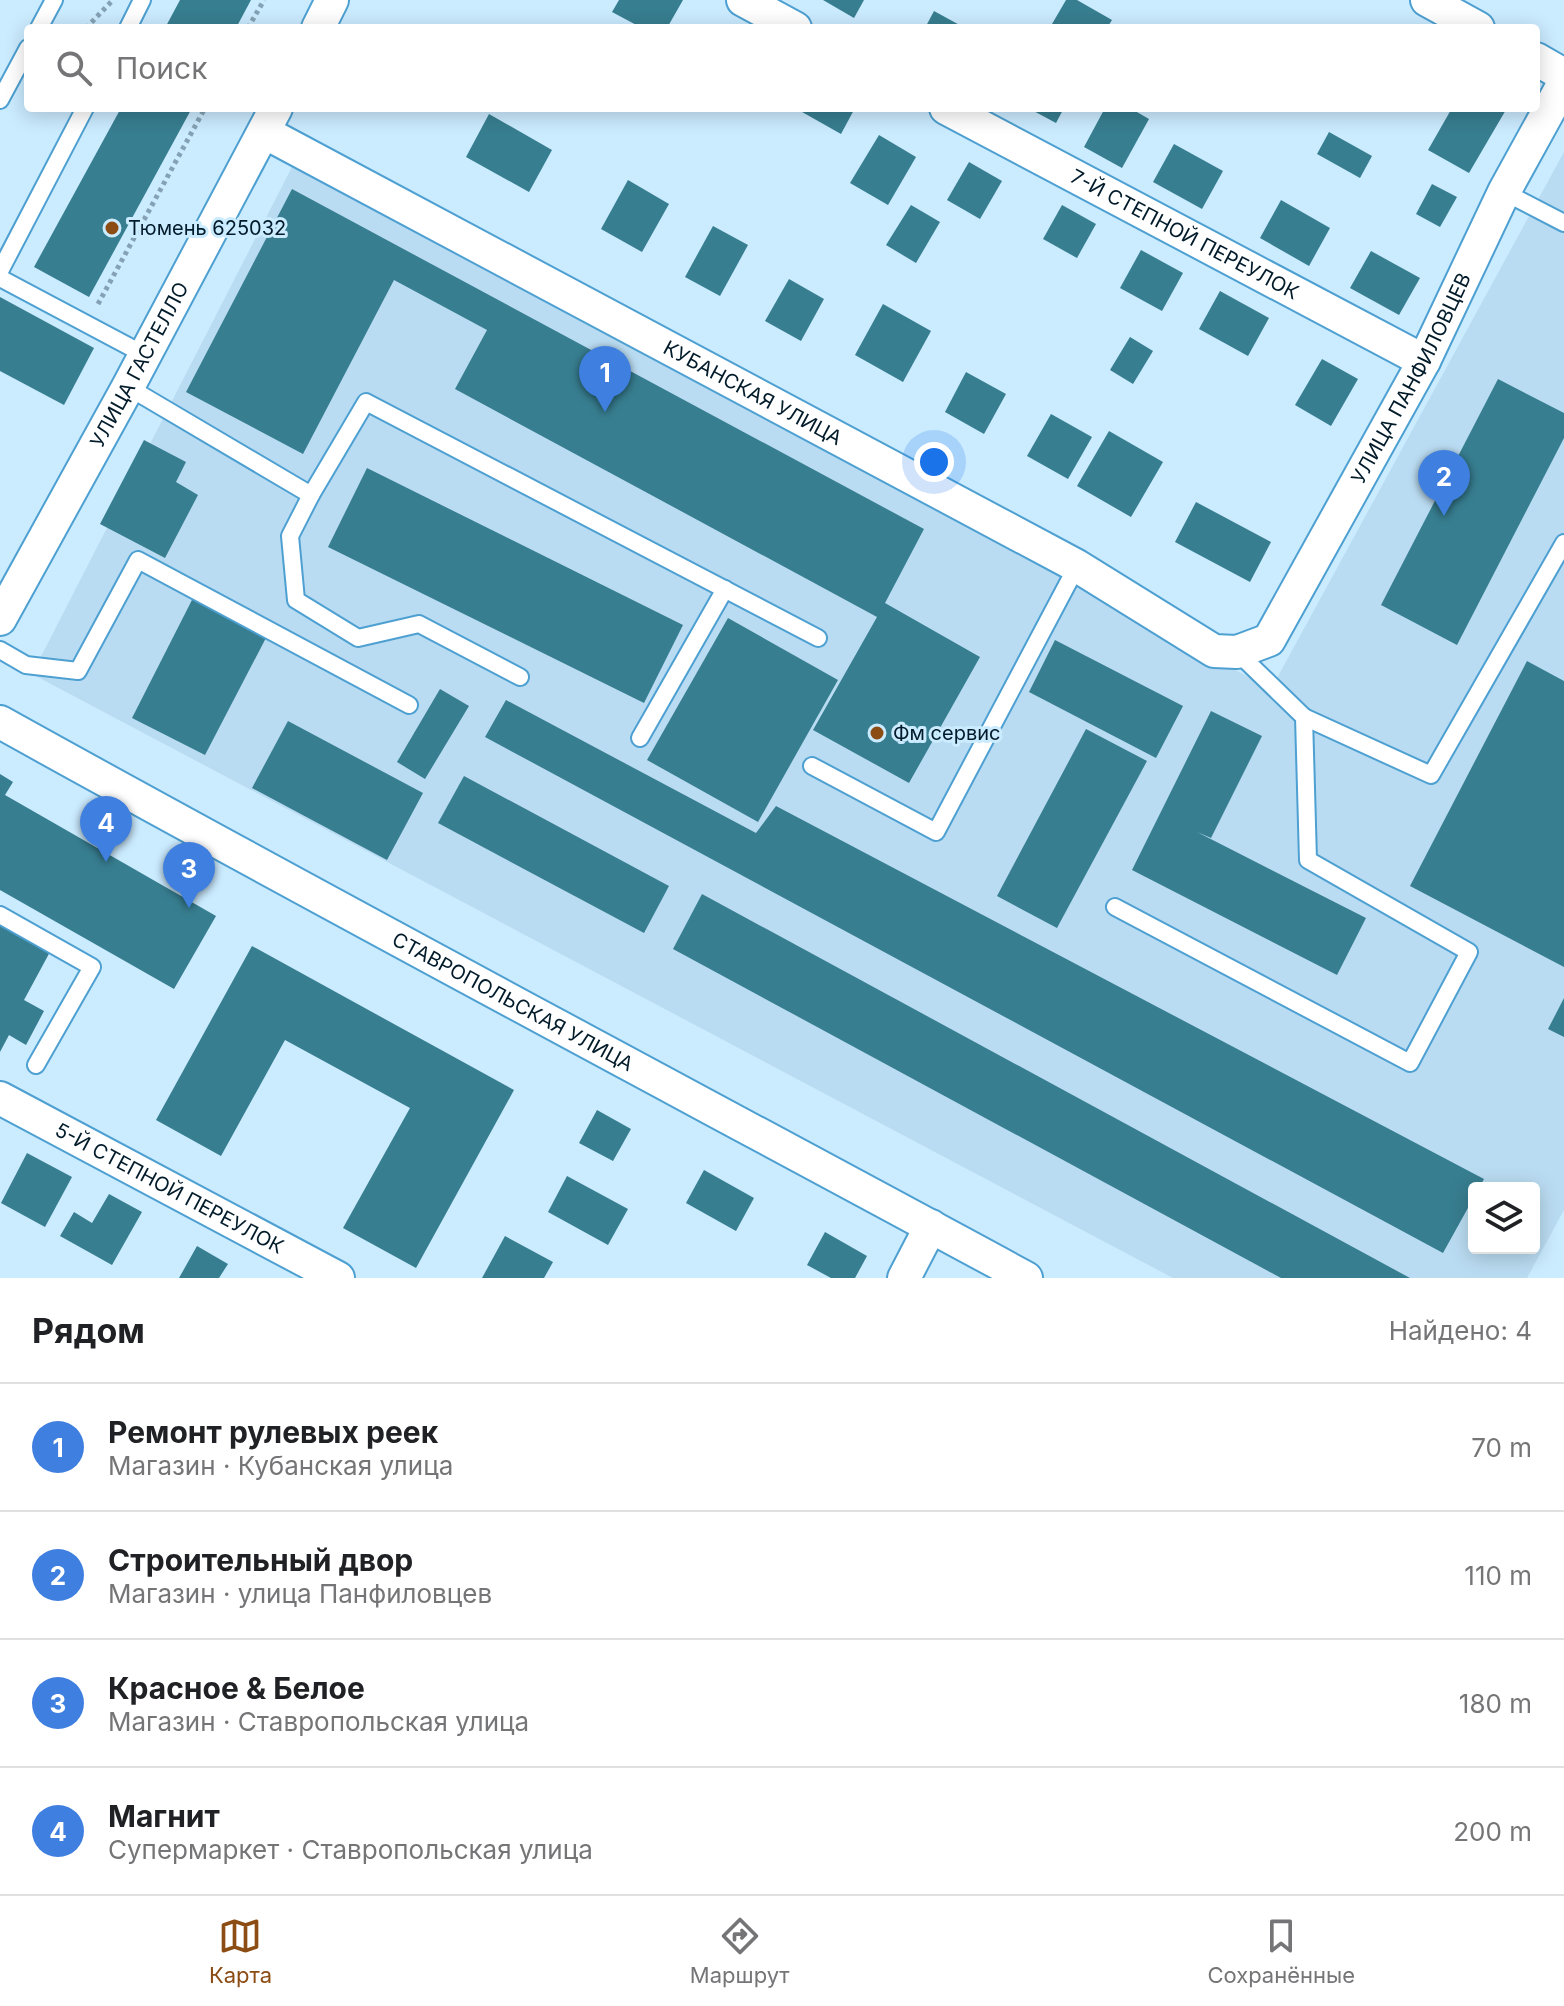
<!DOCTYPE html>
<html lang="ru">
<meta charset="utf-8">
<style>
:root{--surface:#fff;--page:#f6f6f6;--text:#202124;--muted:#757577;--line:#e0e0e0;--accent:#8c4d14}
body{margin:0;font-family:Inter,sans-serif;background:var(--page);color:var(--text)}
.controls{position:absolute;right:24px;bottom:24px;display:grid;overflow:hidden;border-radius:8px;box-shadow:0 4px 20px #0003}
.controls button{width:72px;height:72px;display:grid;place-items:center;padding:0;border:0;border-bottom:2px solid var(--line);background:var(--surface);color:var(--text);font:40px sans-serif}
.you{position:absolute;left:934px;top:462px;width:28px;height:28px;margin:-20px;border:6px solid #fff;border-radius:50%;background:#1a73e8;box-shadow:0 0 0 12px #1a73e833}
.badge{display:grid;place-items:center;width:52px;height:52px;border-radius:50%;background:var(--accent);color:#fff;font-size:26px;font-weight:700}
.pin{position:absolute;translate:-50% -66px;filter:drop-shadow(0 2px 4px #0008)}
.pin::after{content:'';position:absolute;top:42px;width:28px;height:24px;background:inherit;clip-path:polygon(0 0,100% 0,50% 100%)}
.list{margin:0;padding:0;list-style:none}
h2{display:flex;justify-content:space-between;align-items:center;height:104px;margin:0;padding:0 32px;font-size:34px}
h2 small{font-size:26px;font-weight:400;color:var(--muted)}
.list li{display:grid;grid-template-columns:52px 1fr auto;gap:24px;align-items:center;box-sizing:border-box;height:128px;padding:0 32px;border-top:2px solid var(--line)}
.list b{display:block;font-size:30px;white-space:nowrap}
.list p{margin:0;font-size:26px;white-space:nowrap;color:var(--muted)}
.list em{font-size:26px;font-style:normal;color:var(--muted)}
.icon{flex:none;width:44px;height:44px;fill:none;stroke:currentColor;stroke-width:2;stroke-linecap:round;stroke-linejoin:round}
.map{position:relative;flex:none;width:1564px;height:1278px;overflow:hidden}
.search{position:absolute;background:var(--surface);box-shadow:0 4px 20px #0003;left:24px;right:24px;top:24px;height:88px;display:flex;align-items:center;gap:20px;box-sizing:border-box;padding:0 28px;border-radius:8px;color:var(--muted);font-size:30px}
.sheet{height:616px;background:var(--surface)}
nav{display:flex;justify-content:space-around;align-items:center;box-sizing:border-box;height:112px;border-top:2px solid var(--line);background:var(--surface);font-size:22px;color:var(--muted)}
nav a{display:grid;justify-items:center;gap:4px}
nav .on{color:var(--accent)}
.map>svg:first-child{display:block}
.built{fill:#badcf2;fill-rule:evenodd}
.building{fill:#377e90}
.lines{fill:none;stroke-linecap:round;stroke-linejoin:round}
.lane-casing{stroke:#4da0d1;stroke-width:20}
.street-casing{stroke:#4da0d1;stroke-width:36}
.path{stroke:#85a2b4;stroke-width:5;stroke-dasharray:4 4;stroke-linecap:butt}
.lane{stroke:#fff;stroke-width:16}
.street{stroke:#fff;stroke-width:32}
.poi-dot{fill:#8c4d14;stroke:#cbebff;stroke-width:3}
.labels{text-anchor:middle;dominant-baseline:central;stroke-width:6;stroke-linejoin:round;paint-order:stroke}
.poi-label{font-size:20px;fill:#021b2a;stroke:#cbebff;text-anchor:start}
.street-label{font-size:20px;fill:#021b2a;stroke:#cbebff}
</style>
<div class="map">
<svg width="1564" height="1278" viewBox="0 0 1564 1278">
<rect width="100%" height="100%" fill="#cbebff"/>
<path class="built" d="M1564,152V1210L1527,1278H1173L32,674L292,167L1271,689ZM1474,1188H1534V1248H1474Z"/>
<g class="building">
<polygon points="180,0 251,0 236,28 165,28"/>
<polygon points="619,0 683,0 667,28 642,28 612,12"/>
<polygon points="823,0 864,0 854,18"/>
<polygon points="1066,0 1077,0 1112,20 1107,28 1058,28 1052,24"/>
<polygon points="934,11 965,28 925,28"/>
<polygon points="121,108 192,108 89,297 34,267"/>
<polygon points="795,108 855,108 841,134"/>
<polygon points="1028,108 1064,108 1056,123"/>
<polygon points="1105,108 1130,108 1149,119 1122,168 1084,147"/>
<polygon points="1452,108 1507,108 1469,173 1428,150"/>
<polygon points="489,114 552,150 529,192 466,157"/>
<polygon points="1329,132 1372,156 1360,178 1317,154"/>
<polygon points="879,135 916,157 888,205 850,183"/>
<polygon points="1174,144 1223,171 1202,209 1153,182"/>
<polygon points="969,162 1002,181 980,219 947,200"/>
<polygon points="628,180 669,204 642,252 601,229"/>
<polygon points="1432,184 1457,197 1440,227 1416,214"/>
<polygon points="292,189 924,529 885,603 980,657 909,783 813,730 877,617 455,389 487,330 394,280 303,454 186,392"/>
<polygon points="1281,200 1330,228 1309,266 1260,238"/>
<polygon points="911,205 940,222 916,263 886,245"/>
<polygon points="1062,205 1096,224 1077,258 1043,239"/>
<polygon points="713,226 748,245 720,296 685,277"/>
<polygon points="1141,250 1183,273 1162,311 1120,288"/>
<polygon points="1371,251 1420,278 1399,315 1350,288"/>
<polygon points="789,279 824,299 801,341 765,321"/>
<polygon points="1220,291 1269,318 1248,356 1199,329"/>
<polygon points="0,297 94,348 64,405 0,371"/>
<polygon points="883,304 931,331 903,382 855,355"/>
<polygon points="1130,337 1153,351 1133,384 1110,370"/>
<polygon points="1322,359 1358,379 1331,426 1295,405"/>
<polygon points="966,372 1006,394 984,434 945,412"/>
<polygon points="1498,379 1564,413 1564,438 1457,645 1381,605"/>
<polygon points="1051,414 1092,437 1068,479 1027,456"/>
<polygon points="1109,431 1163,462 1131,517 1077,486"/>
<polygon points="144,440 186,462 176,482 198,495 165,558 100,524"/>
<polygon points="367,468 683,625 644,703 328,547"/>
<polygon points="1196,502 1271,542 1250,582 1175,542"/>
<polygon points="194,596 268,634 205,755 132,718"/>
<polygon points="728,618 838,680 758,822 647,760"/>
<polygon points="1055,640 1183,706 1156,758 1029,692"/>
<polygon points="1527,661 1564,681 1564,967 1410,886"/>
<polygon points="440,689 469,706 425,779 397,762"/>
<polygon points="506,700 756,833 776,806 1484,1179 1479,1188 1474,1188 1474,1197 1443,1253 485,737"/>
<polygon points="1211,711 1262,736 1211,838 1197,832 1366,918 1337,975 1132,870"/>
<polygon points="288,721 423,793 387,860 252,788"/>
<polygon points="1086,729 1147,761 1057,928 997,896"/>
<polygon points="0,774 13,782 5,795 216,916 174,989 0,890"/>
<polygon points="464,776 669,886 644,933 438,823"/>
<polygon points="702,894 1410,1278 1281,1278 673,949"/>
<polygon points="0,923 51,950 24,1000 44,1011 26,1045 9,1035 0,1052"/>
<polygon points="252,946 514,1090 416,1268 343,1228 410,1108 285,1040 221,1156 156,1120"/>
<polygon points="1564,998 1564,1037 1548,1029"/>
<polygon points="597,1110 631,1129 613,1161 579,1143"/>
<polygon points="27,1153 72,1177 45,1227 1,1203"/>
<polygon points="704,1170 754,1198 736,1231 686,1203"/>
<polygon points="567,1176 628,1209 608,1245 548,1212"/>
<polygon points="109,1194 142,1212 112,1265 60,1236 74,1212 92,1223"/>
<polygon points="825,1232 867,1256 855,1278 831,1278 807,1265"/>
<polygon points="505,1236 553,1262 544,1278 482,1278"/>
<polygon points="197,1246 228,1264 219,1278 179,1278"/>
</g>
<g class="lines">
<defs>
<g id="lane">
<polyline points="39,28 54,0"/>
<polyline points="128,28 142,0"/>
<polyline points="0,100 28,48"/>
<polyline points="1504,192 1564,223"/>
<polyline points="0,271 85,108"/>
<polyline points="0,278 145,355"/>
<polyline points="128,387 311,495 366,402 818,638"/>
<polyline points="311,495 290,536 296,600 358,638 419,624 520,677"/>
<polyline points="0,650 26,665 78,671 138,560 409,705"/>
<polyline points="1304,717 1431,775 1564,543"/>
<polyline points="640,738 725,589"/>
<polyline points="812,766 936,832 1077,566"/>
<polyline points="1115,907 1410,1063 1469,952 1308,860 1304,717 1237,652"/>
<polyline points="0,915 92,967 36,1065"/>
</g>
<g id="street">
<polyline points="743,0 795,28"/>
<polyline points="1427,0 1478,28"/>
<polyline points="318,28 332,0"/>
<polyline points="1536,59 1564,75"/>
<path id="s1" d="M946,108L1424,361"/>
<path id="s2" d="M264,132L1077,566L1214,651L1237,652L1269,640L1424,361L1504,192L1564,83"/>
<path id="s3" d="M0,619L128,387L276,108"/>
<path id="s4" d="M0,722C340,911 684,1093 1026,1278"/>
<path id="s5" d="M0,1098L338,1278"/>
<polyline points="904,1278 931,1226"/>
</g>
</defs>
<use href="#lane" class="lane-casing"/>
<use href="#street" class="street-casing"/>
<g class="path">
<polyline points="86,28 113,0"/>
<polyline points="248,28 264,0"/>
<polyline points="98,304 205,108"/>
</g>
<use href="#lane" class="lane"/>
<use href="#street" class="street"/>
</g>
<g class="poi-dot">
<circle cx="112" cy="228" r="8"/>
<circle cx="877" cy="733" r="8"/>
</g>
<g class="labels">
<g class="poi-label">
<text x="128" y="228">Тюмень 625032</text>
<text x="893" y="733">Фм сервис</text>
</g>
<g class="street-label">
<text stroke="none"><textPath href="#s1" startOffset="270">7-Й СТЕПНОЙ ПЕРЕУЛОК</textPath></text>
<text stroke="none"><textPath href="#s3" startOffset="290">УЛИЦА ГАСТЕЛЛО</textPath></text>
<text stroke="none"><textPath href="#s2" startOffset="1438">УЛИЦА ПАНФИЛОВЦЕВ</textPath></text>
<text stroke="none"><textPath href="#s2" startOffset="554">КУБАНСКАЯ УЛИЦА</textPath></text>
<text stroke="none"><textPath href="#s4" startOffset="584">СТАВРОПОЛЬСКАЯ УЛИЦА</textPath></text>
<text stroke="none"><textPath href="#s5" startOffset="192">5-Й СТЕПНОЙ ПЕРЕУЛОК</textPath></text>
</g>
</g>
</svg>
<div class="controls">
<button><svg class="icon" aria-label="layers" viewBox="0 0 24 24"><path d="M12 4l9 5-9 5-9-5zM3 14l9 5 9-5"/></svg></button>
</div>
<div class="you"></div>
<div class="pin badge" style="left:605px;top:412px;background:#3f7fe0">1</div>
<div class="pin badge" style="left:1444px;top:516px;background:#3f7fe0">2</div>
<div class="pin badge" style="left:189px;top:908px;background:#3f7fe0">3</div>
<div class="pin badge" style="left:106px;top:862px;background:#3f7fe0">4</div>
<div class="search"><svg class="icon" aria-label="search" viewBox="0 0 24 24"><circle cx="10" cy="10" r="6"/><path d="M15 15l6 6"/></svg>Поиск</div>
</div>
<section class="sheet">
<h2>Рядом<small>Найдено: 4</small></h2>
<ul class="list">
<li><span class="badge" style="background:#3f7fe0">1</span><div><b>Ремонт рулевых реек</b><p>Магазин · Кубанская улица</p></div><em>70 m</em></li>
<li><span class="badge" style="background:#3f7fe0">2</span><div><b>Строительный двор</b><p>Магазин · улица Панфиловцев</p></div><em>110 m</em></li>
<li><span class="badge" style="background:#3f7fe0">3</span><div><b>Красное &amp; Белое</b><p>Магазин · Ставропольская улица</p></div><em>180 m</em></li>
<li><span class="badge" style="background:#3f7fe0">4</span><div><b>Магнит</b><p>Супермаркет · Ставропольская улица</p></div><em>200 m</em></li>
</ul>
</section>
<nav>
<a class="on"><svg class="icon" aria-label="map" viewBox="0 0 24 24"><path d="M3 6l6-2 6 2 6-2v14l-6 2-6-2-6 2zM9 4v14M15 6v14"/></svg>Карта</a>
<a><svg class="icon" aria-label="directions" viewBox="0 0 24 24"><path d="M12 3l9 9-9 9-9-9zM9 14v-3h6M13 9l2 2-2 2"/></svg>Маршрут</a>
<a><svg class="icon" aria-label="saved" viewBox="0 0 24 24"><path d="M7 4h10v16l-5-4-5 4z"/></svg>Сохранённые</a>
</nav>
